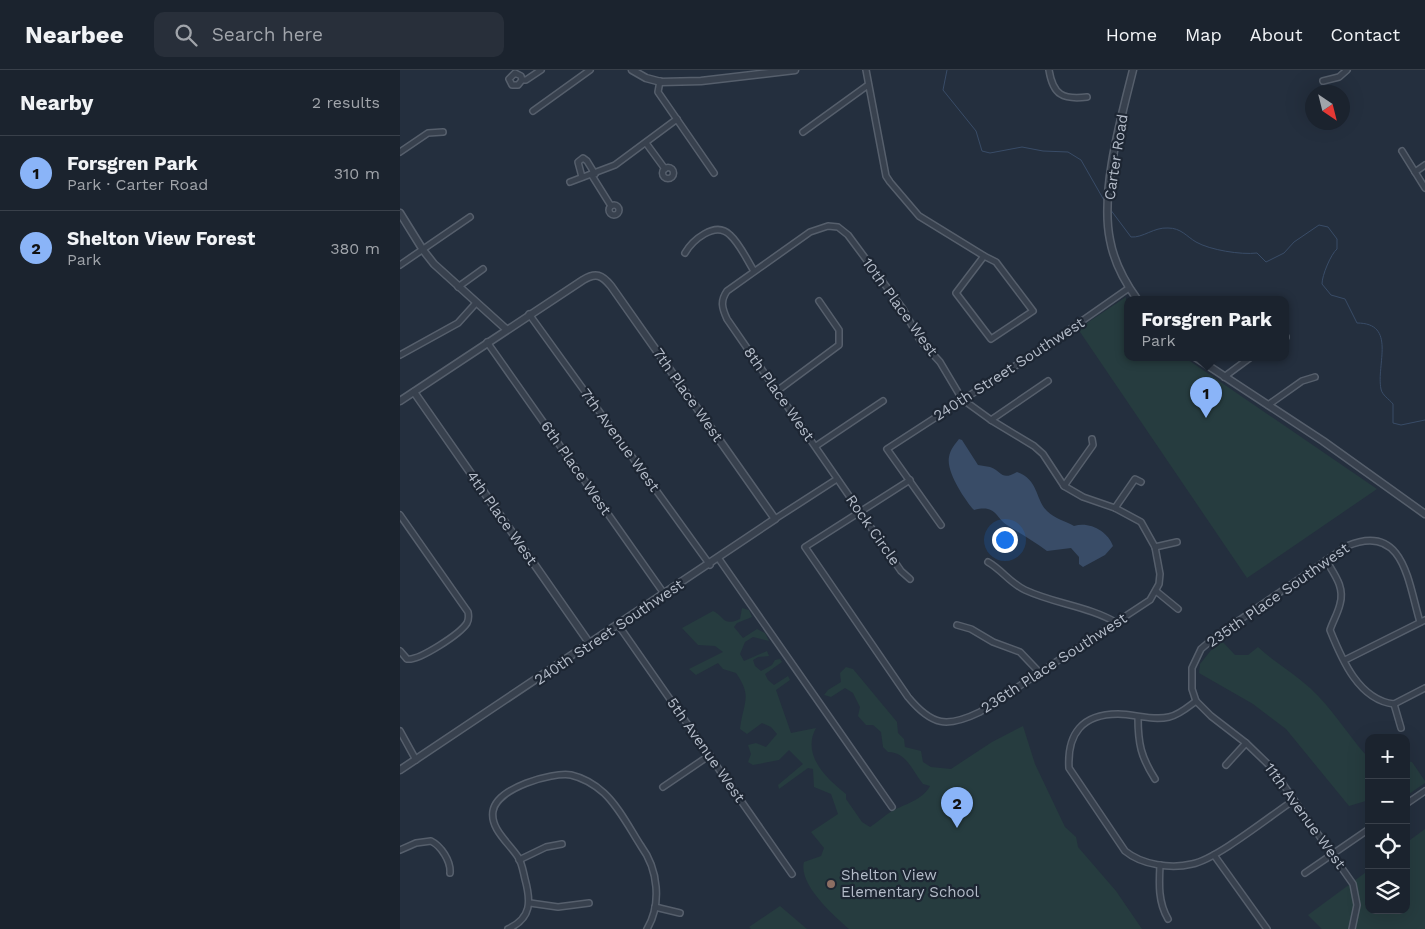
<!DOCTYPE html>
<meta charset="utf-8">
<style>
:root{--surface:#1b232e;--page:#282f3a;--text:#f1f3f6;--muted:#a0a4aa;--line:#39404a;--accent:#8ab4f8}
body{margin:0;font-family:"Work Sans",sans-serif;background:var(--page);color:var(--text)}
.controls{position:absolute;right:15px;bottom:15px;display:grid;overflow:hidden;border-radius:10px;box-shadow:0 5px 20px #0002}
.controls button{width:45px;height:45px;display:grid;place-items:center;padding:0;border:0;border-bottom:1px solid var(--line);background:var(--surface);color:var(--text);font:25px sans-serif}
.compass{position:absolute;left:905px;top:15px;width:45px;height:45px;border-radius:50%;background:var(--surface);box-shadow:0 5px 20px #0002;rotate:145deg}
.you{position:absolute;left:604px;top:469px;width:18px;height:18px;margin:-12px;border:4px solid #fff;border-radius:50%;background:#1a73e8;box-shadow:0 0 0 8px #1a73e833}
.badge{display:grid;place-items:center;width:32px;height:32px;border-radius:50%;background:var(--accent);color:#111;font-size:16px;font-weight:700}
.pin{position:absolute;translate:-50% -41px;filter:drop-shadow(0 1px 2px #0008)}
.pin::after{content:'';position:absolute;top:26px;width:18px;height:15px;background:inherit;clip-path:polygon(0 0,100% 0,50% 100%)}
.popup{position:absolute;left:724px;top:226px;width:165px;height:65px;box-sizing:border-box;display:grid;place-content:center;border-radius:10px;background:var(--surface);filter:drop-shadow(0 1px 4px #0005);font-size:16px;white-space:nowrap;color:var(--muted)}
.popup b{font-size:19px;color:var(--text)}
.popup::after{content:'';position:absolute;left:50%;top:100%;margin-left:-10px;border:10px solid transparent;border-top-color:var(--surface)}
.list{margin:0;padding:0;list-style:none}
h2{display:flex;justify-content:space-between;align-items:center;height:65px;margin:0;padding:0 20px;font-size:21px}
h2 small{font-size:16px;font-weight:400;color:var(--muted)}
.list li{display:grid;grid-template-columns:32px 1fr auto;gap:15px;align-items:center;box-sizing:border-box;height:75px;padding:0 20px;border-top:1px solid var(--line)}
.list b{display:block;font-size:19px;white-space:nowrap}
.list p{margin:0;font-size:16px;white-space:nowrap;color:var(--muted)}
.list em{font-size:16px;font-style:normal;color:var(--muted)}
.icon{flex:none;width:28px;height:28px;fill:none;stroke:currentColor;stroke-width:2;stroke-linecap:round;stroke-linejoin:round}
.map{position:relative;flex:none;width:1025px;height:859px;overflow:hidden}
header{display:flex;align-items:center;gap:30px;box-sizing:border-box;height:70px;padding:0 25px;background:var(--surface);border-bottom:1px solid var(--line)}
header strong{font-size:24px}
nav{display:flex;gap:28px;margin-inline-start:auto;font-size:18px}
.search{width:350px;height:45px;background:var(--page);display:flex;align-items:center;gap:12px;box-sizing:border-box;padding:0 18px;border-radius:10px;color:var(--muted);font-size:19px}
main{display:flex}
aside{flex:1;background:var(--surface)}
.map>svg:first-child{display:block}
.green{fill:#263c3f}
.water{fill:#394c67}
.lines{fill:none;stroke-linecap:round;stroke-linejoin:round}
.stream{stroke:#394c67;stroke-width:1}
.minor-casing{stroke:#565f6c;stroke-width:8}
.tertiary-casing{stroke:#565f6c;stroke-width:9}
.minor{stroke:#38414e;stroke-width:5}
.tertiary{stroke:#38414e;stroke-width:6}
.education-dot{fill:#8d6e63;stroke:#1d2633;stroke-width:2}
.labels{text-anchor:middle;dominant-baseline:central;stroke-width:4.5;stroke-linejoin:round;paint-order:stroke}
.street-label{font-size:15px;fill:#b4bcc9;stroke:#1d2633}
.poi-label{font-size:15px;fill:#b4bcc9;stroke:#1d2633;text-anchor:start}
</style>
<header>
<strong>Nearbee</strong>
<div class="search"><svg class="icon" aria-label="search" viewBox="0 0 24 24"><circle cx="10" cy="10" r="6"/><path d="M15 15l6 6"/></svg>Search here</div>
<nav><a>Home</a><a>Map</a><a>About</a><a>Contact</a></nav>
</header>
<main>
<aside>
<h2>Nearby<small>2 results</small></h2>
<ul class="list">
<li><span class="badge">1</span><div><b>Forsgren Park</b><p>Park · Carter Road</p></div><em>310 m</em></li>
<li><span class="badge">2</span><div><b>Shelton View Forest</b><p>Park</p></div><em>380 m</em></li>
</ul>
</aside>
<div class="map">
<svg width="1025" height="859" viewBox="0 0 1025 859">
<rect width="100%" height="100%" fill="#242f3e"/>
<g class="green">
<polygon points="726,227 727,287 784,287 977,419 847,508 678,259"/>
<path d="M342,538L349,540L352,547L337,553L334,557L343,568L357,559L365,563L369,571L353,567L345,572L340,584L344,591L367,581L369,586L358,587L353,590L355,596L361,601L372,595L375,590L380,589L382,592L365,604L368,610L374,615L388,606L390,610L376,620L391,663L416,658C401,685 427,709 446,724V729L462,752L470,757C478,752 485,745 492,741C503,735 523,730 530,716L523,714C512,701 507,682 488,682L483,677L481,662L473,655H466L458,646L460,637L453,623L445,618L431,627L424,625L428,620L441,612L440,603L446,597L453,599L497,652L498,663L504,669L505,677L521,681L523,692L531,697L551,699L592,672L623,656L635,694L665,757L676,767L678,777L716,821L742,859H449C433,845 398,814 404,792L421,786L424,778L411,762L438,744L431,724L414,717L413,699L408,698L379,719L378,715L403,694L389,680L379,690L353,695L348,692L351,684L348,675L356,673L366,677L377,664L371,657L362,653L347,664L340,659C343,633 353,627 336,603L323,599L318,593L296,605L289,599L323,582L315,576L298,575L282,558L313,541C324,546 323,557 340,549Z"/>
<path d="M820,569L835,585H848L858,577C874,592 894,603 910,618C931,637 946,662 965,684L969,685V730L949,736L886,659L853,634L799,603L800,594Z"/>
<polygon points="1006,691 1012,692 1025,711 1025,713 1006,726"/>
<polygon points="1025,759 1025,859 922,859 908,845 969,800 969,840 1006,840 1006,773"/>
<polygon points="380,836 407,859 351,859 349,857"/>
</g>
<path class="water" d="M559,369L562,370L578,395C582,396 586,396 590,397C603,402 601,411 617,402C639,410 635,429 647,441C655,449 666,451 674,456C689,451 708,461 713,476L705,485L683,497L679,494V487L671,478L647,481C634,471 621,464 607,455C595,447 596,434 574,440C565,430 546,402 549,387C550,380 555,374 559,369Z"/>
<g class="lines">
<g class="stream">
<polyline points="547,0 543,20 576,61 582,81 590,83 622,77 643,81 668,82 681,90 705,132"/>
<path d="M710,139L731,167C743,168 754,157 768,158C781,158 786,166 796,172C810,180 841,185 857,183L866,192L884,183L894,172L919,155L928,157L937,169V179C931,184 922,205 922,214L931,225L945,229L957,253C997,253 976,295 981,319C982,325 989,329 993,334V353L1001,355L1025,350"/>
</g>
<defs>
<g id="minor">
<polyline points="466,0 486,106 490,112 519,146 584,186"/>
<path d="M649,0C653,25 663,30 687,27"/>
<polyline points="122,10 121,6 115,3 109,9 112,15 118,15 122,10 126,10 141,0"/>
<polyline points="260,11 258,22 314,103"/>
<polyline points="923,11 939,7 947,0"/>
<polyline points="133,41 190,0"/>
<polyline points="403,62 468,15"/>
<polyline points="246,73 265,99"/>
<polyline points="1002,81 1025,118"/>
<polyline points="0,82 28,63 43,62"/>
<circle cx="268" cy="103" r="5.5"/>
<polyline points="1015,102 1025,95"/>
<polyline points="191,104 211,136"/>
<polyline points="182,107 178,92 183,88 187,91 195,104"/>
<polyline points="170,112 215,95 277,49"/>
<circle cx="214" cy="140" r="5"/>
<path d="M285,183C292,171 315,150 330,165C340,174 347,190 354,201"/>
<polygon points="584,186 596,192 633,241 591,269 556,223"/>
<polyline points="0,195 70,147"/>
<polyline points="58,217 83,199"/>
<polyline points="129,244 310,495"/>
<polyline points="885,267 886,267"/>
<polyline points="87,272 265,525"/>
<polyline points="0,285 58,253 76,233"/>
<polyline points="824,307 851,287"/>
<polyline points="377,321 439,275 439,260 419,231"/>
<polyline points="868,335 902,311 915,307"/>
<polyline points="591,350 648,311"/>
<polyline points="416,376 483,331"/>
<path d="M510,410L405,477L508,627C532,656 547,658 580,642L750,530L759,514L760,504L755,477L741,452L715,438L683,427L664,416L643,384L634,376L591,350L562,329L540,292L520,270L503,239L448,165L438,157L428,156L410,162L327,221C320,231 322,238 327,249L501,501L510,509"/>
<polyline points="664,416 693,375 692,369"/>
<polyline points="715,438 735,409 741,412"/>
<path d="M0,445L68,542C69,547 69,549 67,553C60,564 19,591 7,589L0,581"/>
<polyline points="375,449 437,409"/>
<polyline points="541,455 487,379 649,274 729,218"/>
<polyline points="755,477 777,472"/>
<polyline points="319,489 492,737"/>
<path d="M926,490C934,504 945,517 940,534C938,543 933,551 930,560C942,590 959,630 994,634"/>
<path d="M588,492C602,500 610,513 625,520C655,534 688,536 717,553"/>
<polyline points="756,521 778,539"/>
<polyline points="557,555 571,559 593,572 620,582 640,603"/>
<polyline points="219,556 392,804"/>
<polyline points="945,590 1025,550"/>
<path d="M796,631C788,637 779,645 769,647C752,651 735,644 718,644C682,644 667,664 669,698L725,781C742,795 771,799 792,794C817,789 870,746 894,730"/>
<polyline points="994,634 1025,618"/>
<polyline points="994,634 1001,658"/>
<path d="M738,647C738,674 741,687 755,709"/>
<polyline points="0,661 16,690"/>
<polyline points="826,695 846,673"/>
<polyline points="263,717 310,685"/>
<polyline points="1006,734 1025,721"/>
<path d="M0,780L16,773L31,771C41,776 51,791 50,803"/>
<polyline points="814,785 867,859"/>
<polyline points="119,790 146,777 162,774"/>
<path d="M760,795C759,814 758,832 768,849"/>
<polyline points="905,803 969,759"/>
<polyline points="130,833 158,837 189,833"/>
<polyline points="255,837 280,843"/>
<path d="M108,859C132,848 131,831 125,809C123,801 122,793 118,787C109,773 90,759 93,741C97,718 151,702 171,705C184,708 194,714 204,723C219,737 230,759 241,776C258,799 262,834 247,859"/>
<path d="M952,859L957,835L953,814L871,697L846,673L811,646L796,631L792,619V598L801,579L815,567L947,476C1004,452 1008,512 1020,552"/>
</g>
<g id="tertiary">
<polyline points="232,0 246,8 261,12 301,11 395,0"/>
<path d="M733,0C721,48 700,122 710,170C714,192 724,211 737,229"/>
<polyline points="0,143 23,180 34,194 106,259"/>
<polyline points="795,287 923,371 1025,444"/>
<polyline points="14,322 190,574"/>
<path d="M0,331L183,210C196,202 202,205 211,216L375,449L0,700"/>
</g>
</defs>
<use href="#minor" class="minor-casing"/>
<use href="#tertiary" class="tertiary-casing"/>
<use href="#minor" class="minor"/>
<use href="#tertiary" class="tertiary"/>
</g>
<circle class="education-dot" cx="431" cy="814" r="5"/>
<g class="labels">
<g class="street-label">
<text transform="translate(716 87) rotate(-81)">Carter Road</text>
<text transform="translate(500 237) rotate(54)">10th Place West</text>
<text transform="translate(609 299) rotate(-33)">240th Street Southwest</text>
<text transform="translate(379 324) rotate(55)">8th Place West</text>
<text transform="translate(288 325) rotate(55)">7th Place West</text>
<text transform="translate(220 370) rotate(54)">7th Avenue West</text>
<text transform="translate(176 398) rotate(55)">6th Place West</text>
<text transform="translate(102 448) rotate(55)">4th Place West</text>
<text transform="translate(473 460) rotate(55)">Rock Circle</text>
<text transform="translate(878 525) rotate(-35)">235th Place Southwest</text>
<text transform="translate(209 562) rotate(-34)">240th Street Southwest</text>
<text transform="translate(654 593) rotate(-33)">236th Place Southwest</text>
<text transform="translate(306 680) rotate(55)">5th Avenue West</text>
<text transform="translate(905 746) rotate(54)">11th Avenue West</text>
</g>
<g class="poi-label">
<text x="441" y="805">Shelton View<tspan x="441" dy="17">Elementary School</tspan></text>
</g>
</g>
</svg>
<div class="controls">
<button>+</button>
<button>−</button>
<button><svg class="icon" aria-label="locate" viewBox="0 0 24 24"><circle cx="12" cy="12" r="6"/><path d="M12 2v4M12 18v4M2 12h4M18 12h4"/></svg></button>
<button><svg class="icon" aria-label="layers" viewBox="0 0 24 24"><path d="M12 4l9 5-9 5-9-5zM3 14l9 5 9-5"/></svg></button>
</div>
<svg class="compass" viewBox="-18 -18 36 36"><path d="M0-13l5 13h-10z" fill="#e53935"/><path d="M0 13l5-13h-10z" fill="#a0a4aa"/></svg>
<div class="you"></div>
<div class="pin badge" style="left:806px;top:348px">1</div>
<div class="popup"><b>Forsgren Park</b>Park</div>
<div class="pin badge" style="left:557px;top:758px">2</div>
</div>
</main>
